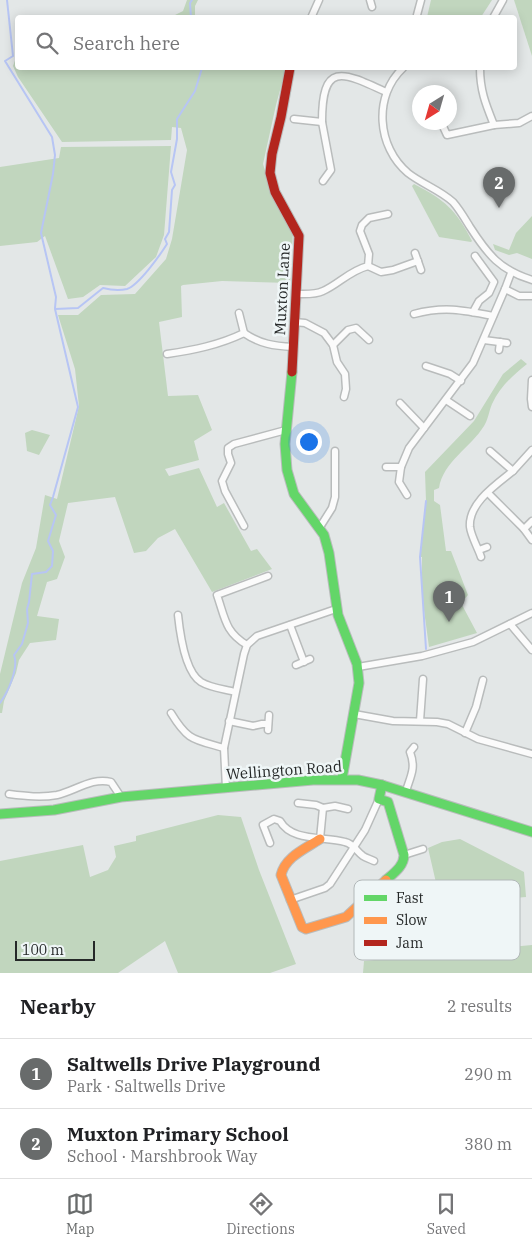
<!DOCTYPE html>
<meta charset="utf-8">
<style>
:root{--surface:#fff;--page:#f6f6f6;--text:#202124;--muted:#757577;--line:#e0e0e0;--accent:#686b6b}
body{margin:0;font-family:"IBM Plex Serif",serif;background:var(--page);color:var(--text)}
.compass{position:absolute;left:412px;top:85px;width:45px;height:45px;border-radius:50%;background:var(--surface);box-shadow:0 2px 12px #0003;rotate:217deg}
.scale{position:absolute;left:15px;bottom:12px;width:80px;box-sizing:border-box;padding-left:5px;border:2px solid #252828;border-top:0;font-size:14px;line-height:18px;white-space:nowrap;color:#252828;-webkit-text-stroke:4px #eff6f7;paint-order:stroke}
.you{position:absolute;left:308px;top:441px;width:18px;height:18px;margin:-12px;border:4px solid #fff;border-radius:50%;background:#1a73e8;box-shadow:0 0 0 8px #1a73e833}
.badge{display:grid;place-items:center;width:32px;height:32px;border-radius:50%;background:var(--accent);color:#fff;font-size:16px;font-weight:700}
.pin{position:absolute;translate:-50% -41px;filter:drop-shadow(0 1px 2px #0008)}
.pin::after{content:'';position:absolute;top:26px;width:18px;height:15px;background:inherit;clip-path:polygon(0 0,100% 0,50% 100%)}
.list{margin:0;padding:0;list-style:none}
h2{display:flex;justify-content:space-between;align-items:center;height:65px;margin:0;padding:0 20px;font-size:21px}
h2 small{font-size:16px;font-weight:400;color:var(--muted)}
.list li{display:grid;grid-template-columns:32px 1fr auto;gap:15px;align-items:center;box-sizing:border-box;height:70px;padding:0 20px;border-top:1px solid var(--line)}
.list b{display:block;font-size:19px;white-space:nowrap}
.list p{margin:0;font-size:16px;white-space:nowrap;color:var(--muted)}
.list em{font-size:16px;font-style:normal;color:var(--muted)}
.icon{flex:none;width:28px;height:28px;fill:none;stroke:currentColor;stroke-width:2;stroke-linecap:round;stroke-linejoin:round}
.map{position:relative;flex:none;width:532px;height:973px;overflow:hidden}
.search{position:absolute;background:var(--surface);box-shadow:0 2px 12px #0003;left:15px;right:15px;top:15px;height:55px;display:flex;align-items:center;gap:12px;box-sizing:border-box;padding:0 18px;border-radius:5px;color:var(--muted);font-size:19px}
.sheet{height:205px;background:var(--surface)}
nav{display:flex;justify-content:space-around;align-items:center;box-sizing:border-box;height:70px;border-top:1px solid var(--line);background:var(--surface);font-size:14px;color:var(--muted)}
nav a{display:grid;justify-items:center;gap:2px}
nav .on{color:var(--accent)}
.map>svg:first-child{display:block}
.green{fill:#c1d6be}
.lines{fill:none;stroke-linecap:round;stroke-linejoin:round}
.stream{stroke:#b7c5f4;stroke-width:2}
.street-casing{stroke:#b9bcbc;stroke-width:9}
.fast-casing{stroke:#b9bcbc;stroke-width:11}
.slow-casing{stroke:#b9bcbc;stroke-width:11}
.jam-casing{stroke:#b9bcbc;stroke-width:11}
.street{stroke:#fbfbfb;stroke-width:6}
.fast{stroke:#63d668;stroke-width:9}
.slow{stroke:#ff974d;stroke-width:9}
.jam{stroke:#b3261e;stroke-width:9}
.labels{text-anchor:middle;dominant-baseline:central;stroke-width:5;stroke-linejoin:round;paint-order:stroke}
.street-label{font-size:15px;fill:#252828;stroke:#eff6f7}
.key{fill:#eff6f7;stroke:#b2b8b9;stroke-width:1}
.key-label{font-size:14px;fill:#252828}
</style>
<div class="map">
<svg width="532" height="973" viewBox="0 0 532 973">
<rect width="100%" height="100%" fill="#e3e7e7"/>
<g class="green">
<polygon points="187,0 198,0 195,6 195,17 171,17 183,11"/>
<polygon points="431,0 492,0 481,17 427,17"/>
<polygon points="514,0 532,0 532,56"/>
<polygon points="17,55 18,68 286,68 276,105 263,164 270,187 293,232 290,283 222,281 183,285 181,286 182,317 159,322 168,396 198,395 212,430 194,441 199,460 165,469 169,476 199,468 217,507 224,503 251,551 257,549 272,569 212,592 175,529 158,538 146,551 134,553 115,497 68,503 59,541 65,557 57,579 47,582 37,616 59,619 56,640 30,643 19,660 16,673 4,701 2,713 0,713 0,674 22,583 36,548 45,495 57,499 79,406 75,369 58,315 78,315 101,295 135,294 166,259 172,239 187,150 181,128 172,127 171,140 62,142 18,77 13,66"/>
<polygon points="171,146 164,235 156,257 125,286 100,285 83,297 68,299 45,236 37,242 0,246 0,167 59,158 61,147"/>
<path d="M414,184C445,200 456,210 472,241L471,242L439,237L412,186Z"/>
<polygon points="532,216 532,259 517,253 509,255 495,250 493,244 509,250 516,233"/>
<path d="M521,359L527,364C513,375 500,387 492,404C489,411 488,420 484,426C471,447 443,462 439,488L434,490V501L440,505L446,551H451L468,595L461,603L477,633L429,647L422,595V557H420L426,501L425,472L474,421L503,374Z"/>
<polygon points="32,430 50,435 39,455 27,451 25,433"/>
<polygon points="218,815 241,817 259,870 296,964 270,973 178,973 165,941 118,973 0,973 0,861 83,845 90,877 108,870 116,857 114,846 136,841 136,836"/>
<polygon points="460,839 524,872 526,897 437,905 437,887 428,848 442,842"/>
<polygon points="532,945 532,973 363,973 364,961"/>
</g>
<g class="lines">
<g class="stream">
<polyline points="7,0 13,56 5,61 52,137 55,155 53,174 41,233 56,297 55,308"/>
<polyline points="191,18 190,3 192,0"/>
<polyline points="426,649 420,557 426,501"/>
<path d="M0,703C8,692 19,668 14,655L22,644L28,623L27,609L29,602L32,574L46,572L52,566L53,551L48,541L56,515L50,505L53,497L78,407L55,309L78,308L103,288C111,290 118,291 127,289C139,285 160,255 167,244L165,239L169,232L172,190L175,185L171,172L177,139V119L195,91L202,68"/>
</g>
<defs>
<g id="street">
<polyline points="370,0 372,7"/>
<polyline points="417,15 421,0"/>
<polyline points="311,18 319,0"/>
<polyline points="493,18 503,0"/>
<path d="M403,68C373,96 377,147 408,173C422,184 440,190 453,202C460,210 465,219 470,227C488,255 500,270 532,280"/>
<path d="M294,119L322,122C322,62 341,71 386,92"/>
<polyline points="322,122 331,170 323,181"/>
<path d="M441,122L447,135L494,125C486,105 480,91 480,68"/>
<polyline points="494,125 519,123 532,116"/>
<polyline points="415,253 421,270"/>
<polyline points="368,266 381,272 393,270 418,261"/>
<polyline points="505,289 511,273"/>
<path d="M296,294C305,294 315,295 323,291C339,284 349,271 368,266L369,254L360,231L362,225L369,218L388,214"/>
<polyline points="473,312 479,301 489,293 494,282 475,256"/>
<path d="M414,314C444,306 463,310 493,316"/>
<polyline points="294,322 305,323 324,333 333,345 337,362 345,374 346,389 344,397"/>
<path d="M244,333C260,344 274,346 293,347"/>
<polyline points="484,340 507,343"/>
<polyline points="333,345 348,330 356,328 369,340"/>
<polyline points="499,350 500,342"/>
<path d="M167,354C194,350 219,345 244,333L239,313"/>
<polyline points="426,366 450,374 461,381"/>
<polyline points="532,380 531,399 532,407"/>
<polyline points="446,400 470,416"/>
<polyline points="400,403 424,428"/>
<polyline points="386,467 401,467"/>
<polyline points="513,471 532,450"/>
<polyline points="488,493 524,529 532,540"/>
<polyline points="407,495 399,482 401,467 409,448 473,363 505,289 519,296 532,296"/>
<polyline points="244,526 225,491 222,481 231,463 228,454 228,448 234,444 286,430"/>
<polyline points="320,527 332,508 335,497 335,451"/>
<polyline points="524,529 532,521"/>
<polyline points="479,550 487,547"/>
<path d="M481,557C478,548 471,536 470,527C468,503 497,484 513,471L490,451"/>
<path d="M178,615C180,634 185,672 201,682C211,688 224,689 235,692"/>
<polyline points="510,624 532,650"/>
<polyline points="290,625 304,662"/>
<path d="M247,645C225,632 225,618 217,595L268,576"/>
<polyline points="296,665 310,659"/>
<polyline points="358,667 422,656 473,642 532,613"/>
<path d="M171,713C188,741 193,739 224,748"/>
<polyline points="354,714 393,721 437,722 448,724 478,739 532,754"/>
<polyline points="229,721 253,726 262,724 268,724"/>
<polyline points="420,721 423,679"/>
<polyline points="268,730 269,715"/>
<polyline points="465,733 476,707 483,680"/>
<polyline points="226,788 224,748 244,654 247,645 257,636 336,609"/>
<path d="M406,791C411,775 416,768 410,752L414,747"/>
<path d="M9,794C25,796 41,798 57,795C75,791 92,777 111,782L121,797"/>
<polyline points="298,803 316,805 323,808 335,806 348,809"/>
<polyline points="320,839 323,808"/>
<path d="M270,843L263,825L274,819L280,821C292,842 324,836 345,842C354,844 356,851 363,856C366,858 370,859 374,861"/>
<polyline points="404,855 423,849"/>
<polyline points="290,900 325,888 330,884 365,830 379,799"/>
</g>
<g id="fast">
<polyline points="292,372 285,444 287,470 294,494 324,535 329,553 338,615 357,664 359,683 342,779"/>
<path d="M382,785L379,799L388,802L404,855C404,866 394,873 386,880"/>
<polyline points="0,814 54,810 121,797 313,780 358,780 382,785 532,832"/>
</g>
<path id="slow" d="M320,839C305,849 285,857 281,875L302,927L306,929L346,917L386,880"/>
<polyline id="jam" points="290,68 281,117 272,154 270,173 275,192 299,236 292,372"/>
</defs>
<use href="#street" class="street-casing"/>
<use href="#fast" class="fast-casing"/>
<use href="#slow" class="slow-casing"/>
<use href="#jam" class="jam-casing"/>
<use href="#street" class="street"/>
<use href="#fast" class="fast"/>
<use href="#slow" class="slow"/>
<use href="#jam" class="jam"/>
</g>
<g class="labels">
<g class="street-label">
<text transform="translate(282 289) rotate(-87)">Muxton Lane</text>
<text transform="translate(284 770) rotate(-4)">Wellington Road</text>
</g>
</g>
<rect x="354" y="880" width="166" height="80" rx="8" class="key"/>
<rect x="364" y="895" width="23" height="6" fill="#63d668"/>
<rect x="364" y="917" width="23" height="7" fill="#ff974d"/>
<rect x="364" y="940" width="23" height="6" fill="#b3261e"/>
<g class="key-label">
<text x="396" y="903">Fast</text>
<text x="396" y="925">Slow</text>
<text x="396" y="948">Jam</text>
</g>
</svg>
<svg class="compass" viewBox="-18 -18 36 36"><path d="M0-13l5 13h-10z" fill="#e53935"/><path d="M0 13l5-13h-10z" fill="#757577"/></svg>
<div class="scale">100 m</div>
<div class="you"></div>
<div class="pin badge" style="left:449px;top:622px">1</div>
<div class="pin badge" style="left:499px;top:208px">2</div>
<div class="search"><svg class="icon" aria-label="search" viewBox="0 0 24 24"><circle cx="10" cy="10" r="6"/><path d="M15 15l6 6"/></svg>Search here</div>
</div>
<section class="sheet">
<h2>Nearby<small>2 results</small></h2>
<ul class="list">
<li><span class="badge">1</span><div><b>Saltwells Drive Playground</b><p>Park · Saltwells Drive</p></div><em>290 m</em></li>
<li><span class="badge">2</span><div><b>Muxton Primary School</b><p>School · Marshbrook Way</p></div><em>380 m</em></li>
</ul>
</section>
<nav>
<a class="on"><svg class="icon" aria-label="map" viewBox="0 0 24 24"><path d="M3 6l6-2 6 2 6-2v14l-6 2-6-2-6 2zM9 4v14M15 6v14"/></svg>Map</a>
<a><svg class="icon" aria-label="directions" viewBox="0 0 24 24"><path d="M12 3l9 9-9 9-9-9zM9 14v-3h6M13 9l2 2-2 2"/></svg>Directions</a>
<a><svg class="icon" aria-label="saved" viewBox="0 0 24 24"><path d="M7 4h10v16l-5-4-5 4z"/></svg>Saved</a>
</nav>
